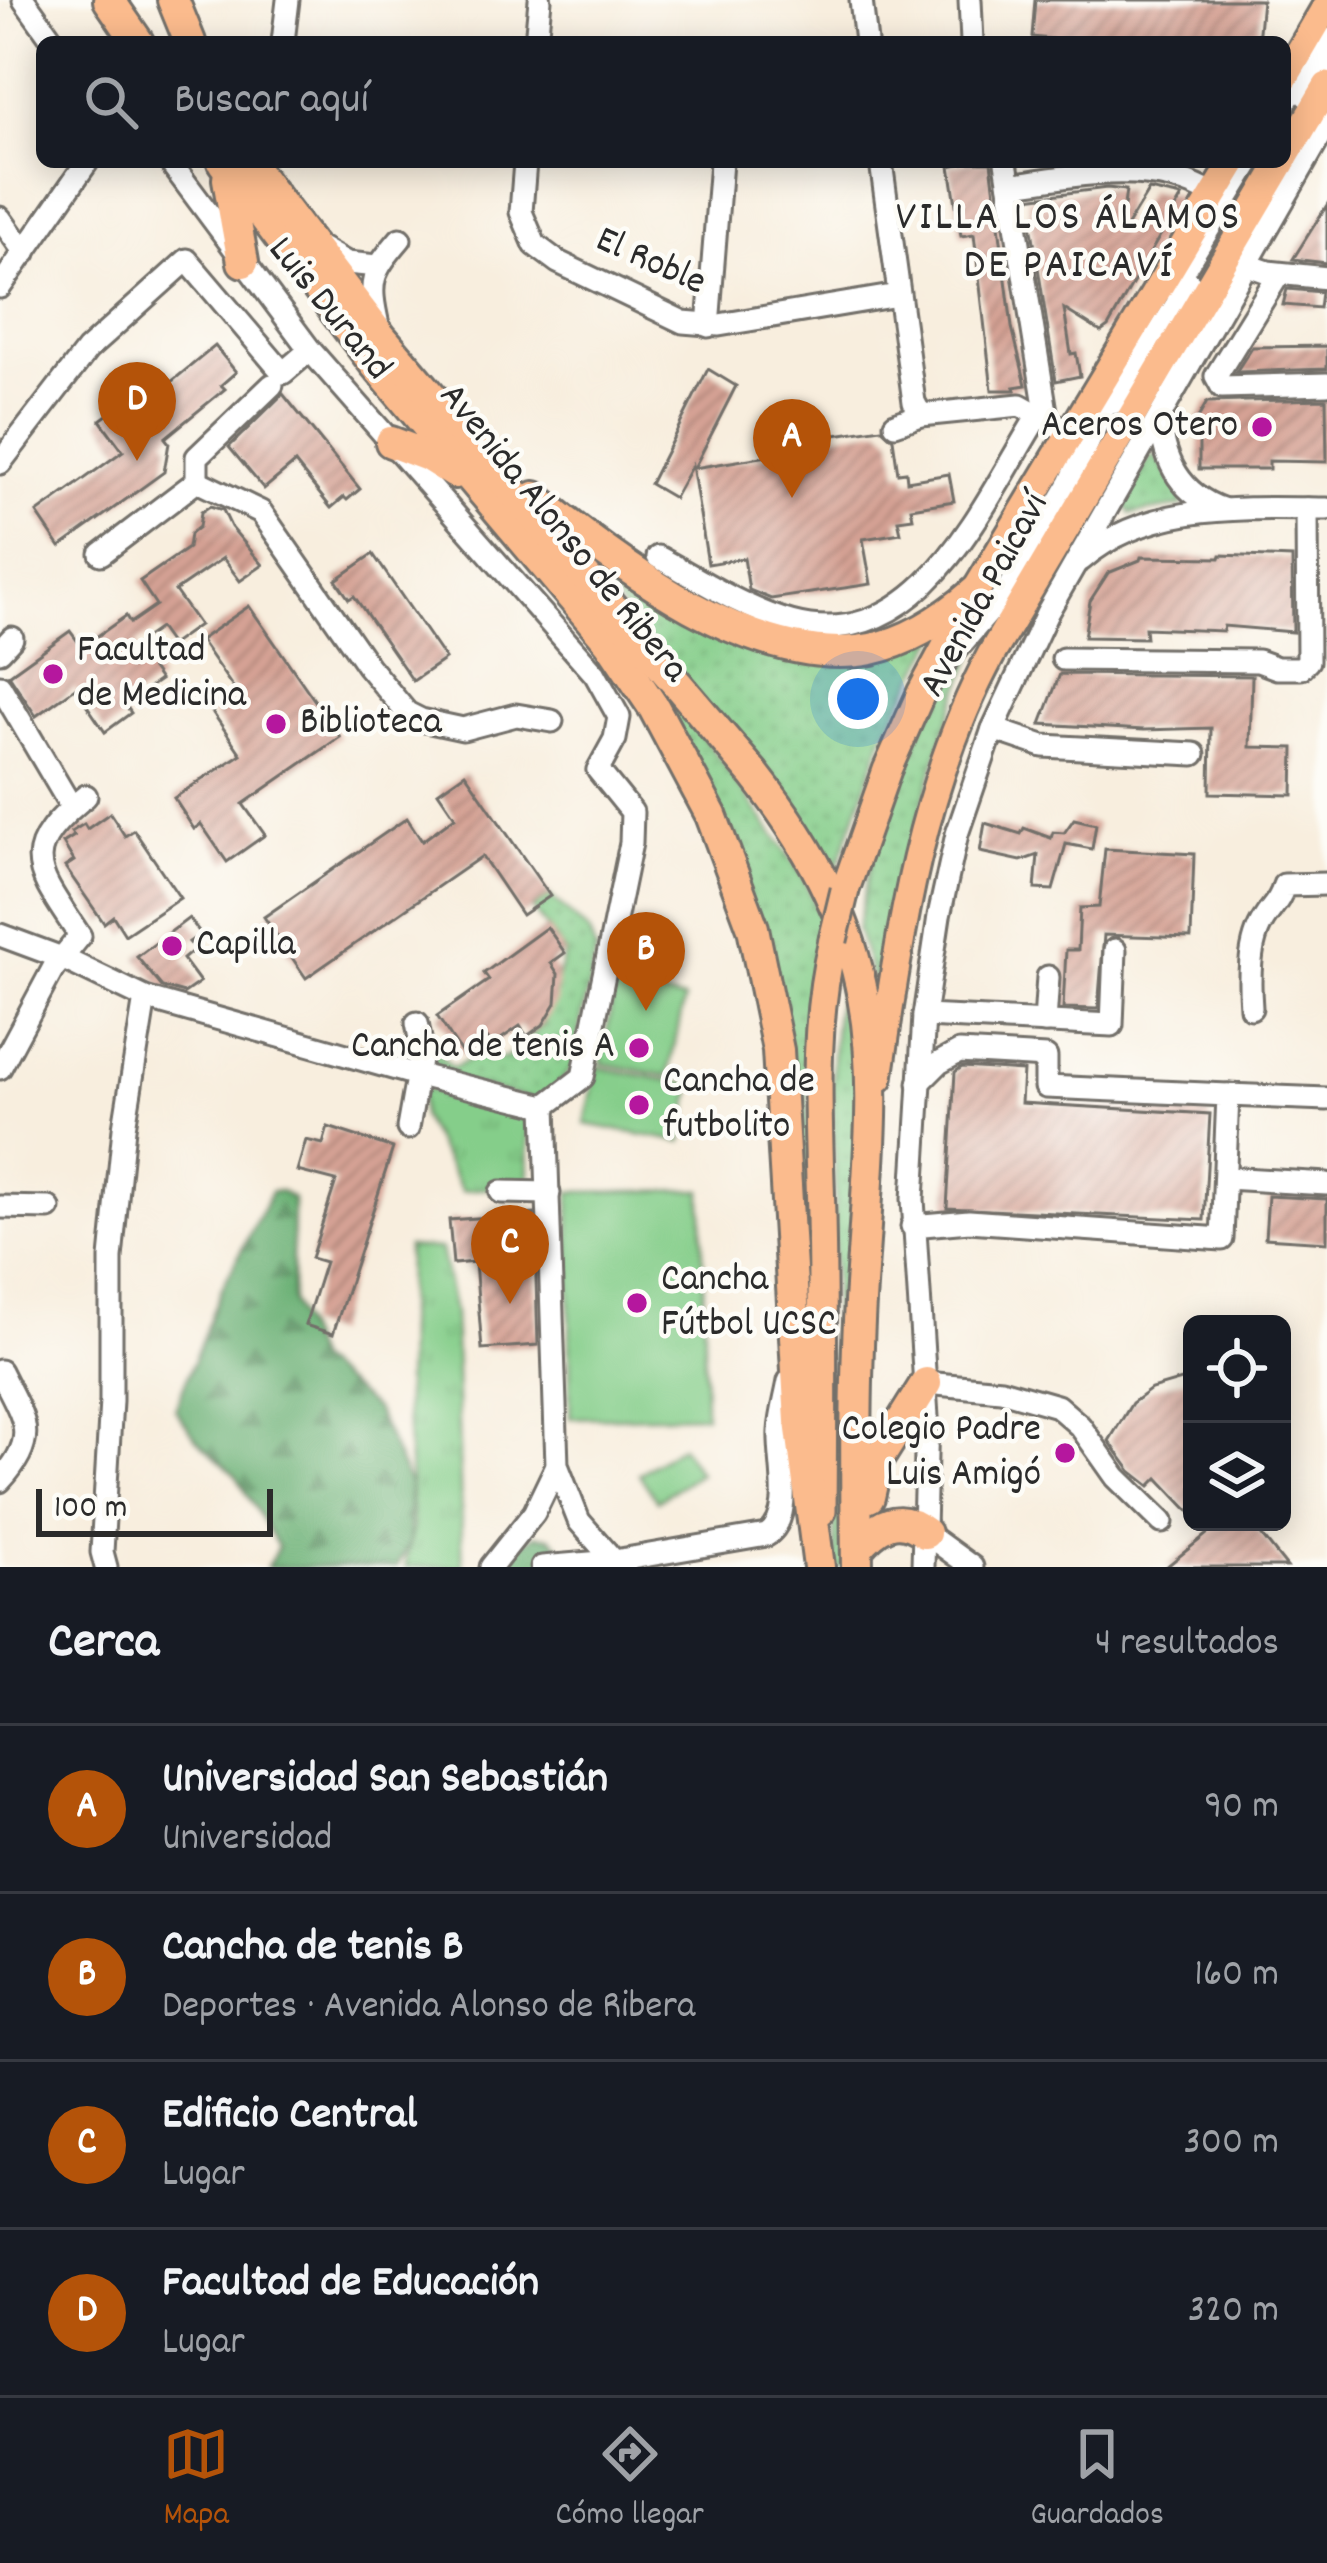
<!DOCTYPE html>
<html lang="es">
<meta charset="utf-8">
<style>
:root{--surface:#171b24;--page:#20242c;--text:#f1f3f6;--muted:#9ea1a6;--line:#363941;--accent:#b45309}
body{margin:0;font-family:Dekko,sans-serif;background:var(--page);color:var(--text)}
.controls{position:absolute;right:36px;bottom:36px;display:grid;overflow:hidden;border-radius:18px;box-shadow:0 6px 30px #0003}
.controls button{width:108px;height:108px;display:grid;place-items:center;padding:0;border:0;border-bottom:3px solid var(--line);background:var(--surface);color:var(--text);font:60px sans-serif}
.scale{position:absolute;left:36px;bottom:30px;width:237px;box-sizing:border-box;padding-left:12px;border:6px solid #2b2b2b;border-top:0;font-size:33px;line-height:42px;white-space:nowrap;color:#2b2b2b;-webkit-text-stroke:9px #fdfcf7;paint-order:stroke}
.you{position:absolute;left:858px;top:699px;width:42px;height:42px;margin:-30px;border:9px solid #fff;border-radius:50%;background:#1a73e8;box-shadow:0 0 0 18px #1a73e833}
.badge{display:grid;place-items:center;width:78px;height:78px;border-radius:50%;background:var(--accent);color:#fff;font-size:39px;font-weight:700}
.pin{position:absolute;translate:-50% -99px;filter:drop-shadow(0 3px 6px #0008)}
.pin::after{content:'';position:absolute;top:63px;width:42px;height:36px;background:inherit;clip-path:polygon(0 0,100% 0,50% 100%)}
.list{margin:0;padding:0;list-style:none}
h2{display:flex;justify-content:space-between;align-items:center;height:156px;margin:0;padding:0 48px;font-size:51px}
h2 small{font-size:39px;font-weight:400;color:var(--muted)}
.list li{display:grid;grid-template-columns:78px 1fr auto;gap:36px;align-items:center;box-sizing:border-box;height:168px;padding:0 48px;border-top:3px solid var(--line)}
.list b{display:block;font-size:45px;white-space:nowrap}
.list p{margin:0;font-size:39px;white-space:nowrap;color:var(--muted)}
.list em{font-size:39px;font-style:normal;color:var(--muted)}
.icon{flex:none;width:66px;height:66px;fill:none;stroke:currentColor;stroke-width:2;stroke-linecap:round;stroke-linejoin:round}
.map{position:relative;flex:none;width:1327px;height:1567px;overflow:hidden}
.search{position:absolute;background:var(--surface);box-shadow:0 6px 30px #0003;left:36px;right:36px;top:36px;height:132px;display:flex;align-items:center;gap:30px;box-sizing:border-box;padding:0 42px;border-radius:18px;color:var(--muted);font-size:45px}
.sheet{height:828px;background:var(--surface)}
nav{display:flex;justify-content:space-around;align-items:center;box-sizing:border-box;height:168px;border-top:3px solid var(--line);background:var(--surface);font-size:33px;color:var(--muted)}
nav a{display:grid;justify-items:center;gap:6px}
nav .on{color:var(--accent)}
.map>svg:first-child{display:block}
.grass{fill:url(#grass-dots);stroke:#587c5a;stroke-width:3}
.forest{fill:url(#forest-firs);stroke:#4c6e50;stroke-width:3}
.park{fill:url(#park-tufts);stroke:#587c5a;stroke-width:3}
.pitch{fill:#85ce8a;stroke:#587c5a;stroke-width:3}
.building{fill:url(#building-hatch)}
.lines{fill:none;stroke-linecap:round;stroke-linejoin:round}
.minor-casing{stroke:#736f6a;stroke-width:27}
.major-casing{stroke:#736f6a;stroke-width:33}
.highway-casing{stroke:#736f6a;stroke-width:36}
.minor{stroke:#fff;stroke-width:21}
.major{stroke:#fbbb8d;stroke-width:27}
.highway{stroke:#fbbb8d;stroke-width:30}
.major-bridge-casing{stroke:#736f6a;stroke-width:33;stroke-linecap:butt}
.major-bridge{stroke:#fbbb8d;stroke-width:27}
.poi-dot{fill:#b5179e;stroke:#fdfcf7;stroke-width:4.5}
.labels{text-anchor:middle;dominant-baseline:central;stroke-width:9;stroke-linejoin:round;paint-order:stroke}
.street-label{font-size:39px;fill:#2b2b2b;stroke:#fdfcf7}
.poi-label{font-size:39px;fill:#2b2b2b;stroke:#fdfcf7;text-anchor:start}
.neighbourhood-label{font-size:42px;letter-spacing:3px;fill:#2b2b2b;stroke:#fdfcf7}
</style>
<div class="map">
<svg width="1327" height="1567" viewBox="0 0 1327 1567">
<defs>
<pattern id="grass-dots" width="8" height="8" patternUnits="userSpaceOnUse" patternTransform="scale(3)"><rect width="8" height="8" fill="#85ce8a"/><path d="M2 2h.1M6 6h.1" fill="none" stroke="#73b177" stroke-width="1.8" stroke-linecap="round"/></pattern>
<pattern id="forest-firs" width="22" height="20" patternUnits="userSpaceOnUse" patternTransform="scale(3)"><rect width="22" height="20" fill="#6cb176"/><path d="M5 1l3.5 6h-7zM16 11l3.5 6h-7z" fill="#599061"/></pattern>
<pattern id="park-tufts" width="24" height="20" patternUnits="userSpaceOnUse" patternTransform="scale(3)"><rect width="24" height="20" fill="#85ce8a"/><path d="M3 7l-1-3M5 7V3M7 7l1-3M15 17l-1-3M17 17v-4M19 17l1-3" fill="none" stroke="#73b177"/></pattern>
<pattern id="building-hatch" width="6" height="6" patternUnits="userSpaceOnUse" patternTransform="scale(3)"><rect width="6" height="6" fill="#d5a294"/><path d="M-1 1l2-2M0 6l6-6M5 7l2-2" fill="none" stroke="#ad8479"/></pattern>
</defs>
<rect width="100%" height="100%" fill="#fdfcf7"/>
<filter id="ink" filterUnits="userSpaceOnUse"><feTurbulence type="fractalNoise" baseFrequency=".00833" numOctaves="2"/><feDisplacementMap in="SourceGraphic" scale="24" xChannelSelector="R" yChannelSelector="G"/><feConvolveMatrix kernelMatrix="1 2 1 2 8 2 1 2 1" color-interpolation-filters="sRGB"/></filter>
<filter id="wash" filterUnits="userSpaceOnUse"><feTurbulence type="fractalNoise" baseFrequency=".004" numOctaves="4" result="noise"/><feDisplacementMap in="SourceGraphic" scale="48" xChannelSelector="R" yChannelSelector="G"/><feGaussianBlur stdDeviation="2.7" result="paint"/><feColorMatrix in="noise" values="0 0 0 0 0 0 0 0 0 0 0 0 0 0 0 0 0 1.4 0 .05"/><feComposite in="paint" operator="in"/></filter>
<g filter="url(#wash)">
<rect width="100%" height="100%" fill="#f8eede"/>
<g class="grass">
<polygon points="1151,456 1156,456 1182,495 1182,506 1131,514 1123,501"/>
<polygon points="575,549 745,642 942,630 885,732 835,873"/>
<path d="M987,627C929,745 911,862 874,985L857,929L874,848L924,722L949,674Z"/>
<polygon points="630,645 723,763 801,873 820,916 806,1036 809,1168 806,1313 787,1034"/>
<polygon points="550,896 588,931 596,952 575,1049 576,1063 544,1102 434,1075 430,1044 452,1068 476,1056 505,1059 543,1025 565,953 532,908"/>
<path d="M844,968L860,1045L846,1567H836C829,1441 834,1315 835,1188C835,1115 826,1039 844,968Z"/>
</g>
<g class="forest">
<polygon points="280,1191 293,1199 292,1301 316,1361 375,1409 409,1484 409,1543 397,1567 267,1567 278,1547 237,1477 197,1440 175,1409 221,1290 271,1192"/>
<polygon points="537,1535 551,1537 574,1561 574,1567 509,1567 520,1544"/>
</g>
<g class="park">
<polygon points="421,1087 528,1119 529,1183 462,1191 421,1116"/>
<polygon points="407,1247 441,1249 454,1313 463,1567 405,1567 413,1527 405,1398"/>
</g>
<g class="pitch">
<polygon points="615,986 684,1000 668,1076 601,1063"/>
<polygon points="597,1067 693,1085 682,1142 585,1124"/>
<polygon points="702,1190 705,1415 570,1418 570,1192"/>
<polygon points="681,1446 699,1473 657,1501 639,1474"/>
</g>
<g id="blocks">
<g class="building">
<polygon points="1035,0 1262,0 1258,42 1078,42 1032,37"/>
<polygon points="967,162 991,162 1012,327 1026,385 1014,387 1015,390 992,390 974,234 961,236 950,166"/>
<polygon points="1107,188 1126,190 1120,237 1149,190 1182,197 1108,327 1101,332 1064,309 1071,354 1076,353 1080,376 1056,381 1027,198"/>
<polygon points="1327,205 1327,263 1293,259"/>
<polygon points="1287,289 1321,292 1319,308 1283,305"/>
<polygon points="215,346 236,372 221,385 225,389 165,438 169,443 164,472 60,547 37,513 123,451 100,420 136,394 143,405"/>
<polygon points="1327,346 1327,369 1236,372 1252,347"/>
<polygon points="708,369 736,386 694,468 829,446 828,436 881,428 893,439 898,473 906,472 907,481 949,474 954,501 911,508 913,518 898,520 901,533 863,539 871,584 771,599 749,590 744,558 708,564 692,465 674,498 650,484"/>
<polygon points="283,394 360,489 347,500 344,497 331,508 295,463 264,489 229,447"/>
<polygon points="1326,399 1327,462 1269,461 1269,469 1199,469 1199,430 1194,425 1207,402"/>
<polygon points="210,506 223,510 231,527 263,565 240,581 223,558 175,591 199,625 171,645 159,628 135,645 160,680 125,704 131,713 105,732 75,688 36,716 9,675 70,631 82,647 126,616 130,623 156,605 140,581 188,548 190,534 199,527 201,512"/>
<polygon points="373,554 445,659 413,681 354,596 349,599 336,580"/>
<polygon points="1221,555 1292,558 1293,632 1224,626 1223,631 1145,628 1146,638 1084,637 1090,601 1108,573 1140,560 1141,557 1220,558"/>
<polygon points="249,606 340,737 243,804 265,835 227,862 201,824 194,829 174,798 241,754 211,710 236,692 200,640"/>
<polygon points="1060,674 1252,676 1250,747 1294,748 1293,795 1210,793 1211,728 1144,730 1041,724"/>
<polygon points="465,773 550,896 522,915 482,856 306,978 264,917 407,818 422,841 455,817 438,792"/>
<polygon points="110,813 125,836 134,830 180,898 125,935 113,916 104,923 65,867 74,861 63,843 74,836 71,832 84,824 87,829"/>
<polygon points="1074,819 1096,824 1092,849 1066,844 1053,890 1035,889 1038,855 1021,861 980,852 985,823 1021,834 1024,828 1051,838 1053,832 1064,833"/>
<polygon points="1105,849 1194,854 1191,938 1104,935 1098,1009 1063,1008 1066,950 1078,950 1080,908 1099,907"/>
<polygon points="189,918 201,934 189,942 195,949 183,959 200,982 184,993 162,987 137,957"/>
<polygon points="547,927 565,953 551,963 558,974 556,1003 543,1025 527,1036 520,1026 492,1045 488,1039 463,1055 437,1016 489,980 484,973"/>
<polygon points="962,1067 1023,1071 1021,1103 1210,1114 1204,1220 947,1208 955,1072"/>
<polygon points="328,1127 393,1148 333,1334 305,1325 325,1262 311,1258 336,1181 297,1171 306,1140 323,1144"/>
<polygon points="1268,1196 1327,1199 1327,1242 1265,1238"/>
<polygon points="534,1214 538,1345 482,1349 475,1262 453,1264 449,1220"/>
<polygon points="1185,1379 1192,1396 1192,1514 1158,1478 1150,1486 1131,1471 1109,1441 1132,1403 1151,1389"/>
<polygon points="1228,1522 1251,1522 1287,1567 1166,1567 1218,1525 1221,1528"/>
</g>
</g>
</g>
<g filter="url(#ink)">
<use href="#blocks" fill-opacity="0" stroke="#736f6a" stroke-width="3"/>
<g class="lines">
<defs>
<g id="minor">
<polyline points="24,0 54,42"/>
<polyline points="861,0 866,42"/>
<polyline points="970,0 972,42"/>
<polyline points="283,42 288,0"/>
<polyline points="536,42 540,0"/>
<polyline points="1307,97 1327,62"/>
<polyline points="1285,103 1327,39"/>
<polyline points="525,162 521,212 535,245 558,262 683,322 719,325 898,295"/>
<polyline points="881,162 914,402 921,415 1020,405 1085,441"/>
<polyline points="1006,162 1047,418"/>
<path d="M1010,185C1074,175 1156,159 1215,196"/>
<polyline points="0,218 25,253"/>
<polyline points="317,246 347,263 377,266"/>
<polyline points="1245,264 1268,272 1327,278"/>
<polyline points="1279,274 1216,376 1222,387 1327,384"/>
<polyline points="0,287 87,162"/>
<polyline points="1172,289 1250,162"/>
<path d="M378,325C368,281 371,273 400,239"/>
<polyline points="708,326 721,162"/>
<polyline points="1114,403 1190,283"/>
<path d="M1160,417C1163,460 1180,494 1222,509"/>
<polyline points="895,424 921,415"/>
<polyline points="0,463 87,350 187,260 283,373 310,350"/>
<polyline points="197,481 261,512 368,666 407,713 421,720 463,729 516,715 552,721"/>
<polyline points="197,481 197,457 272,385"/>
<polyline points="101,554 197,481"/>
<path d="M658,557C701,580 744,609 791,622C921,657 984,501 1039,414"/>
<path d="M1081,560C1148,502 1243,508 1327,509"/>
<polyline points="0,651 12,638"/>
<polyline points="1063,659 1258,661 1277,668 1301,668 1308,661 1307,509"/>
<polyline points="946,662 1006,592 1070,483 1113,388"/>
<polyline points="0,686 72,808"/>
<polyline points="993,729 1043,746 1194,754"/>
<polyline points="0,935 62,958 145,998 410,1073 545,1106 583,1077 631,843 632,812 598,770 615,739 619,717 595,674 310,350 170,162"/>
<path d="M1251,1008C1249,981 1248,942 1264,919C1272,906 1280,901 1284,885L1327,884"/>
<polyline points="924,1016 1112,1025 1115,950"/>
<polyline points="1045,1022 1048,977"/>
<path d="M0,1068L53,969L80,936C36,869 16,853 86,796"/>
<polyline points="1228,1095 1327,1099"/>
<polyline points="408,1128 422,1049 417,1023"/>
<polyline points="1225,1178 1327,1184"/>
<polyline points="501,1192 549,1193"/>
<polyline points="0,1207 49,1208"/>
<polyline points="912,1226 969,1221 1222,1239 1228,1095 1046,1087 1046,1057 959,1052 939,1063 919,1083"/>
<path d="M0,1371C24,1420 41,1436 0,1481"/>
<polyline points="926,1383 1001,1390 1057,1406 1080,1426 1116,1477 1162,1522"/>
<path d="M557,1465L579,1521L614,1561L767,1535C795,1515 778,1462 780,1431C781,1414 786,1398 789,1381"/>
<polyline points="925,1533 972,1567"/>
<polyline points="106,1567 102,1552 111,1401 111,1258 124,1128 145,998"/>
<polyline points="491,1567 534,1513 557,1465 545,1106"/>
<polyline points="542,1567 614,1561"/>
<polyline points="923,1567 927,1417 913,1199 924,1016 939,916 957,834 993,729 1047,613 1327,124"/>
</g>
<g id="major">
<polyline points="1285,77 1327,5"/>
<polyline points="1285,157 1327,86"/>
<polyline points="845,890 887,770 922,691 975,592 1234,162"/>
<path d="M879,1078C900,932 921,784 992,653L1282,162"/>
<path d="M822,1511C823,1412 823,1314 821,1216C819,1123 811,1031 833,940"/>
</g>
<g id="highway">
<polyline points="109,0 138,42"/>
<polyline points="173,0 190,42"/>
<polyline points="223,162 374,363 609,641 654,708 711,815 753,928 778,1050 800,1421 819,1567"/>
<path d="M248,162L381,337L754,774C902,963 873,1080 860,1302C855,1390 856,1479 857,1567"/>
<polyline points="228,179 243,262"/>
<polyline points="391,442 428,456 455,473"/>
<path d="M535,497C618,565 756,671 871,649C911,641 945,618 975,592"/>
<polyline points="869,1497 877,1461 926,1383"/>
<path d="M857,1549C876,1526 898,1511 925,1533"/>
</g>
</defs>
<use href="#minor" class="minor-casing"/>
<use href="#major" class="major-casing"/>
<use href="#highway" class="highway-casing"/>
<use href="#minor" class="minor"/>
<use href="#major" class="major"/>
<use href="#highway" class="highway"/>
<defs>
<polyline id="major-bridge" points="833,940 845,890"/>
</defs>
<use href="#major-bridge" class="major-bridge-casing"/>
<use href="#major-bridge" class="major-bridge"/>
</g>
</g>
<g class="poi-dot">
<circle cx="1262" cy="427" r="12"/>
<circle cx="53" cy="674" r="12"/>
<circle cx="276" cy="724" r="12"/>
<circle cx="172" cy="946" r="12"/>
<circle cx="639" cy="1048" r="12"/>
<circle cx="639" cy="1105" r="12"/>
<circle cx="637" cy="1303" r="12"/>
<circle cx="1065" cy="1453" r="12"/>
</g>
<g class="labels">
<g class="street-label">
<text transform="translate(650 263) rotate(24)">El Roble</text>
<text transform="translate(328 310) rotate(51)">Luis Durand</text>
<text transform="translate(562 534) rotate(51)">Avenida Alonso de Ribera</text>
<text transform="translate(986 596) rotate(-61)">Avenida Paicaví</text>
</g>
<g class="poi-label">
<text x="1238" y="427" text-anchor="end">Aceros Otero</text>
<text x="77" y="652">Facultad<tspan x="77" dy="45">de Medicina</tspan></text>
<text x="300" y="724">Biblioteca</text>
<text x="196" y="946">Capilla</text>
<text x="615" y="1048" text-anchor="end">Cancha de tenis A</text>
<text x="663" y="1083">Cancha de<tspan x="663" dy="45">futbolito</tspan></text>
<text x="661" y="1281">Cancha<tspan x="661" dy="45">Fútbol UCSC</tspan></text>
<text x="1041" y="1431" text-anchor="end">Colegio Padre<tspan x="1041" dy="45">Luis Amigó</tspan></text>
</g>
<g class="neighbourhood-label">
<text x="1069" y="220">VILLA LOS ÁLAMOS<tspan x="1069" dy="48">DE PAICAVÍ</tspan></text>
</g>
</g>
</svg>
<div class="controls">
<button><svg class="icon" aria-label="locate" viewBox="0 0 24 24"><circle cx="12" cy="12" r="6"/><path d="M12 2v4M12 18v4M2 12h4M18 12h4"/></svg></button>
<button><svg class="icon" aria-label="layers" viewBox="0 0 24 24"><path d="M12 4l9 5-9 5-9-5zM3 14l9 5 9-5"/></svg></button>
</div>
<div class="scale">100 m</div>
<div class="you"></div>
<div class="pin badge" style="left:792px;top:498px">A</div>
<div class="pin badge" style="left:646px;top:1011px">B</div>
<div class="pin badge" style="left:510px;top:1304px">C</div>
<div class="pin badge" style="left:137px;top:461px">D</div>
<div class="search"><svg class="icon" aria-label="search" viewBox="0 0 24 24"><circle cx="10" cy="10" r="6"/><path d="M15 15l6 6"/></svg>Buscar aquí</div>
</div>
<section class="sheet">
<h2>Cerca<small>4 resultados</small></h2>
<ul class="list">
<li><span class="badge">A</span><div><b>Universidad San Sebastián</b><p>Universidad</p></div><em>90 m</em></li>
<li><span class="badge">B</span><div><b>Cancha de tenis B</b><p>Deportes · Avenida Alonso de Ribera</p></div><em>160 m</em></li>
<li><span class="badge">C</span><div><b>Edificio Central</b><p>Lugar</p></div><em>300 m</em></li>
<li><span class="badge">D</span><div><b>Facultad de Educación</b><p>Lugar</p></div><em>320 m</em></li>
</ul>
</section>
<nav>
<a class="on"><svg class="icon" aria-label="map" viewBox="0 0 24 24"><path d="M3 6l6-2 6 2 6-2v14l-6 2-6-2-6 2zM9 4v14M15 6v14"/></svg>Mapa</a>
<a><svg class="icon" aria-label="directions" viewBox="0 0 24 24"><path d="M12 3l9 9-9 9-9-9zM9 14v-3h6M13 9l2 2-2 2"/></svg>Cómo llegar</a>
<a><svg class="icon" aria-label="saved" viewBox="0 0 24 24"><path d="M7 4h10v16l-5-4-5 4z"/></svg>Guardados</a>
</nav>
